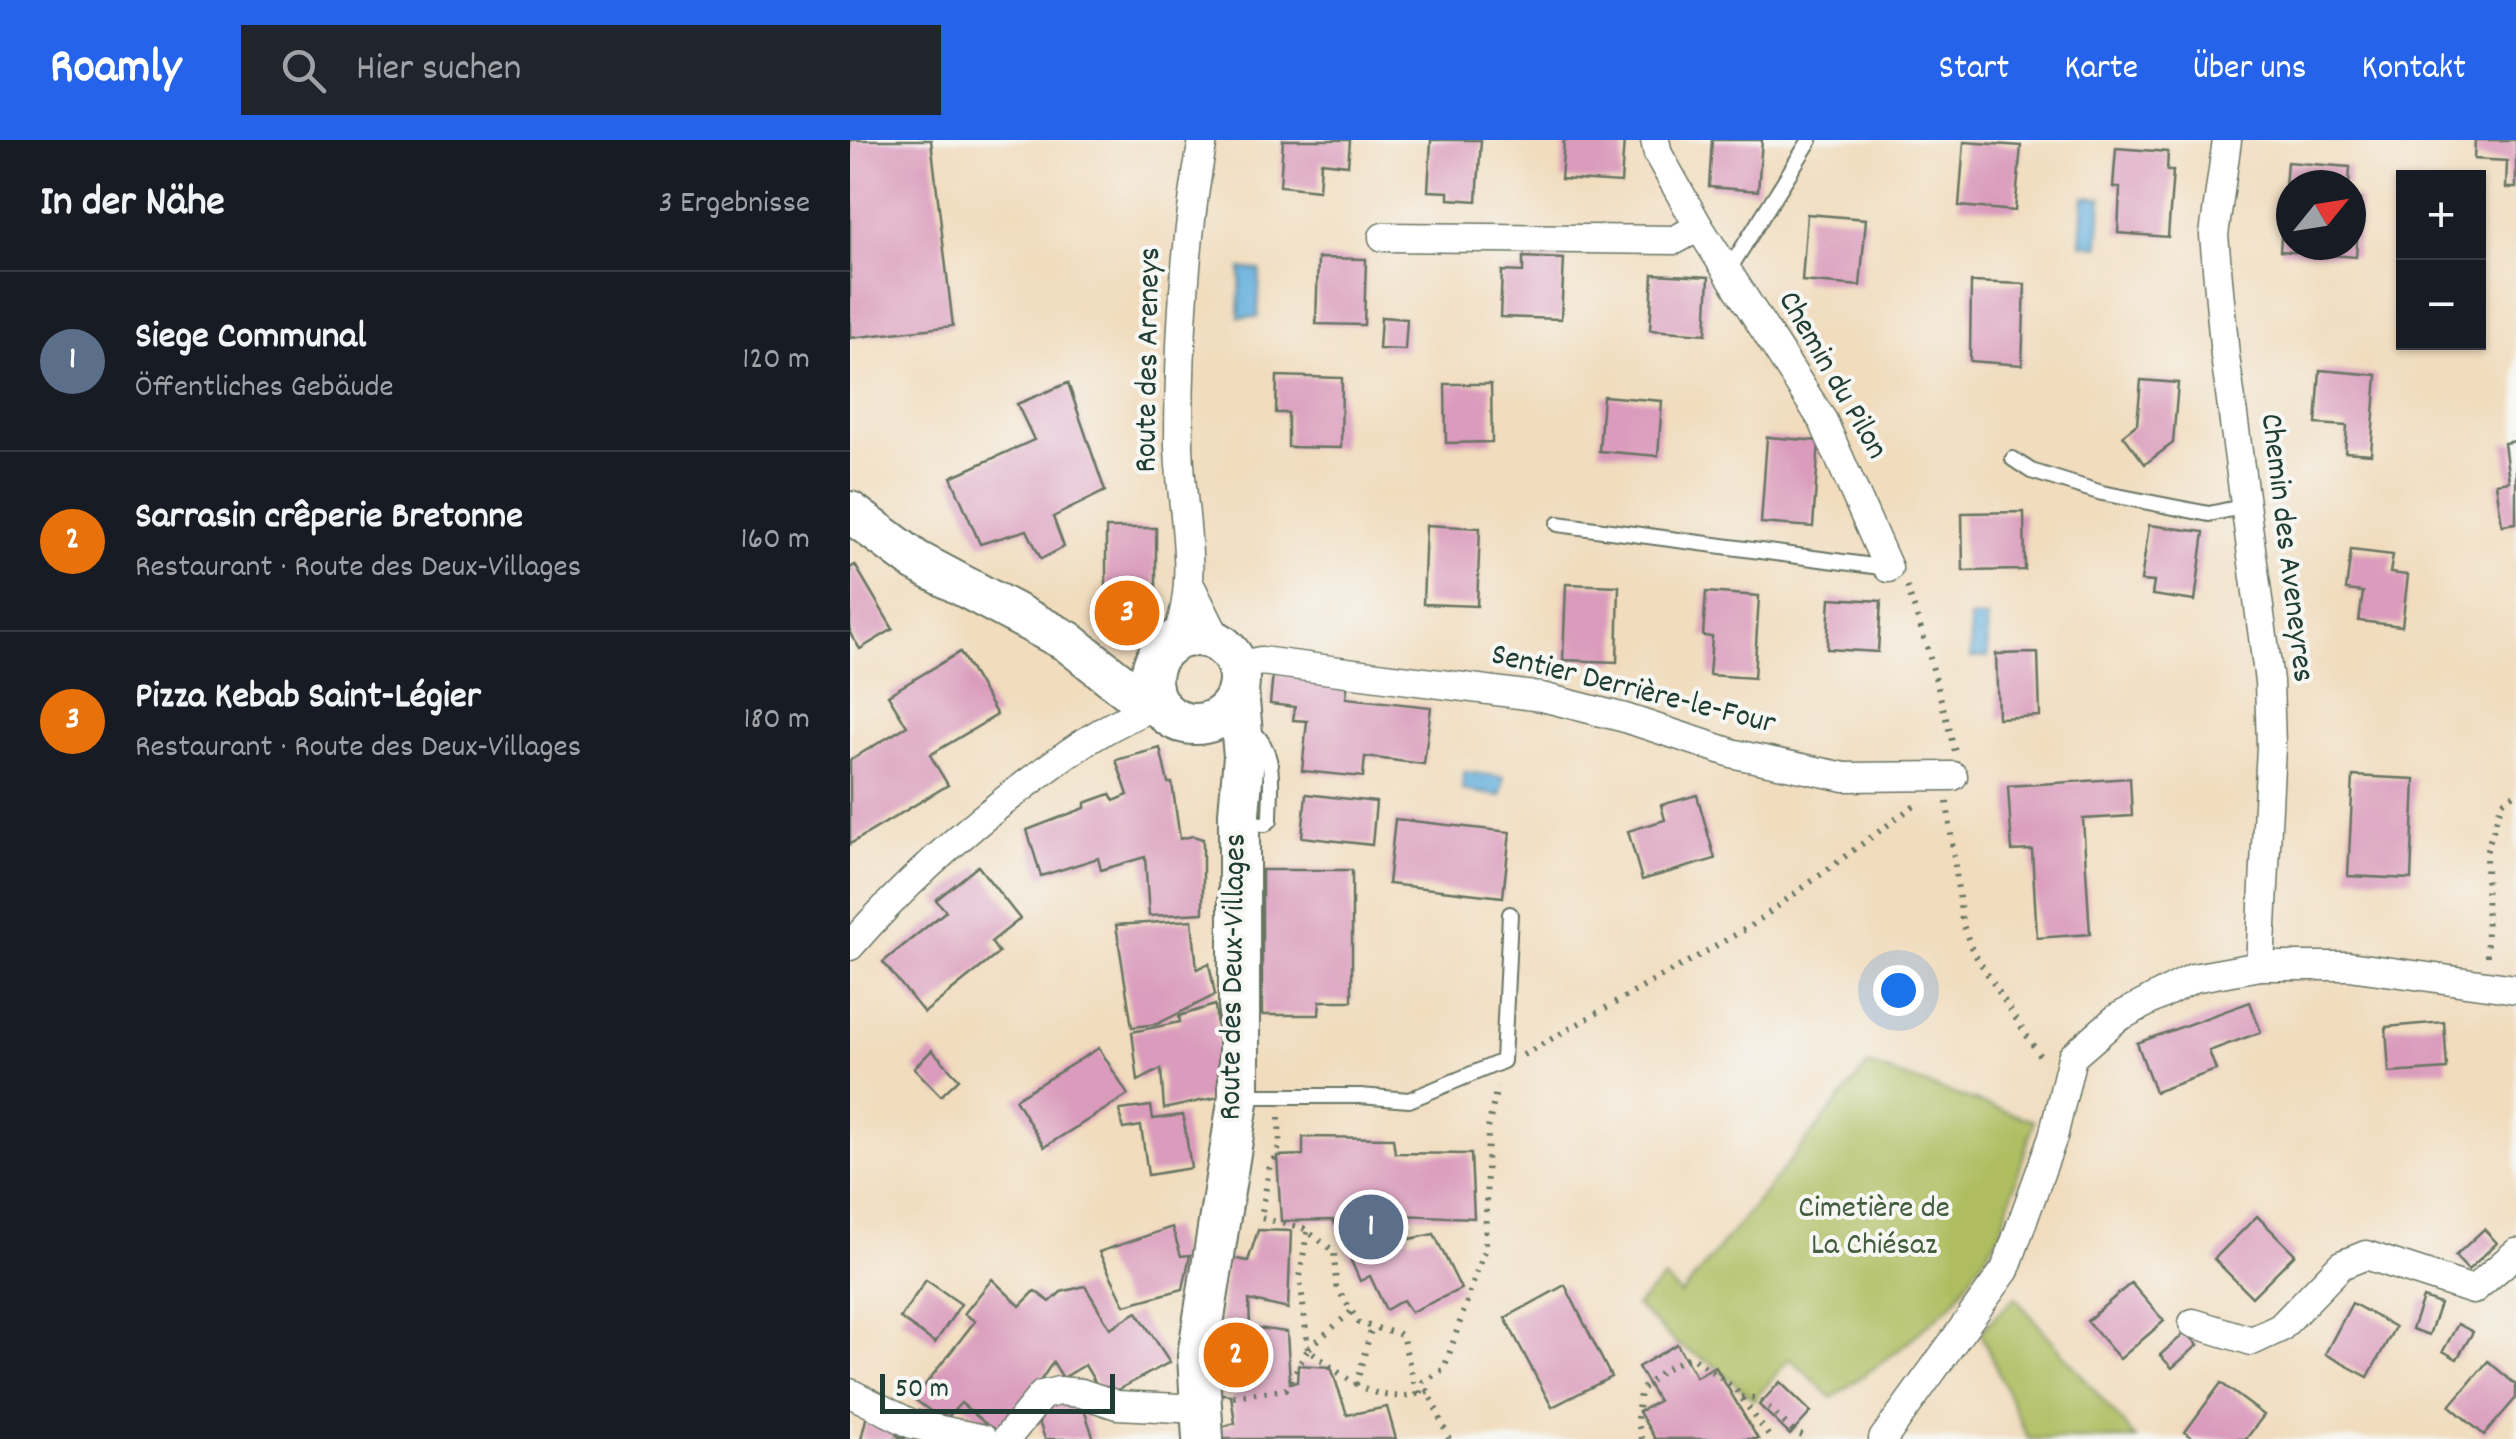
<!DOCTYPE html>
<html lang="de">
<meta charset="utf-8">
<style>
:root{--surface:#171b24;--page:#20242c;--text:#f1f3f6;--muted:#9ea1a6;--line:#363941;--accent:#2563eb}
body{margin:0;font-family:Dekko,sans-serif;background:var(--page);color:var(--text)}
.controls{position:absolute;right:30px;top:30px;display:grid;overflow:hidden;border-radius:0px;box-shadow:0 2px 8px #0004}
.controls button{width:90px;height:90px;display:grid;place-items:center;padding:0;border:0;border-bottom:2px solid var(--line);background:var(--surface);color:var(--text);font:50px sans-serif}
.compass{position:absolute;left:1426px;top:30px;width:90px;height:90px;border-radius:50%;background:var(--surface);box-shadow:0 2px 8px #0004;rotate:60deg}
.scale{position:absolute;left:30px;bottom:25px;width:235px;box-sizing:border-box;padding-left:10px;border:5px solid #1f3d34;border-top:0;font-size:28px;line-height:35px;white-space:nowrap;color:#1f3d34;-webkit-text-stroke:8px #f6f6f2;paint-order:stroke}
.you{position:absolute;left:1048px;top:850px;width:35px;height:35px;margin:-25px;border:8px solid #fff;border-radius:50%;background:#1a73e8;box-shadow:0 0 0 15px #1a73e833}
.badge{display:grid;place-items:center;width:65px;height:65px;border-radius:50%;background:var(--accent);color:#fff;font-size:32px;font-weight:700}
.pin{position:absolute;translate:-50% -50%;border:5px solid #fff;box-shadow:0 2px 10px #0006}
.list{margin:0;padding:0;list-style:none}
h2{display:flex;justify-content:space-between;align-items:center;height:130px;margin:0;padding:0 40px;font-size:42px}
h2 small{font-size:32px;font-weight:400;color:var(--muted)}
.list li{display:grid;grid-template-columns:65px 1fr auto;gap:30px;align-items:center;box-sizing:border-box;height:180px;padding:0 40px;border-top:2px solid var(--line)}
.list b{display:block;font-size:38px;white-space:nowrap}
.list p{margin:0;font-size:32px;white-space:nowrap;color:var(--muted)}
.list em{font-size:32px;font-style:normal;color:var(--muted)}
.icon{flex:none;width:55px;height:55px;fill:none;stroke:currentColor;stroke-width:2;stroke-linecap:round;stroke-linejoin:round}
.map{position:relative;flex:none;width:1666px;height:1299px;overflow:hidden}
header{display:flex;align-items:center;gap:60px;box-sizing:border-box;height:140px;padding:0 50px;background:var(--accent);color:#fff}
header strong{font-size:48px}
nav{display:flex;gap:55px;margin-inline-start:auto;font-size:35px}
.search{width:700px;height:90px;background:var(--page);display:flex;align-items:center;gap:25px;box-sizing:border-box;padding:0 35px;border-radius:0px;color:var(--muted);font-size:38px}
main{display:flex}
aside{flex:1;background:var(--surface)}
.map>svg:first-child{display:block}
.green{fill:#afbd60;stroke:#677d4a;stroke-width:2.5}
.water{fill:#64afdd;stroke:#427688;stroke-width:2.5}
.building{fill:#da9bbc}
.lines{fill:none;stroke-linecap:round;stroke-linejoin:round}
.lane-casing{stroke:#687564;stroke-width:18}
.street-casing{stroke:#687564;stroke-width:31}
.secondary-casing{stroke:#687564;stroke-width:44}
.path{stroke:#687564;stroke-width:6;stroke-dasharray:2.5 8;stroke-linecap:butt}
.lane{stroke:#fff;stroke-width:14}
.street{stroke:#fff;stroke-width:28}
.secondary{stroke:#fff;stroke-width:40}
.labels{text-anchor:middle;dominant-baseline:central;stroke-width:8;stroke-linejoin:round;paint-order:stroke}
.street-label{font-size:32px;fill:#1f3d34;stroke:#f6f6f2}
.park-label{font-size:32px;fill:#435d3f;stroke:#f6f6f2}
</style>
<header>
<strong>Roamly</strong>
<div class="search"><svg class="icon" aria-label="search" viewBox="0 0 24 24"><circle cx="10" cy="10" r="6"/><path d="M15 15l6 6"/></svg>Hier suchen</div>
<nav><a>Start</a><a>Karte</a><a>Über uns</a><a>Kontakt</a></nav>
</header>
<main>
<aside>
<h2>In der Nähe<small>3 Ergebnisse</small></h2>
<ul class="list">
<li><span class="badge" style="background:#5c6f8a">1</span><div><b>Siege Communal</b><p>Öffentliches Gebäude</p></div><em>120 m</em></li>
<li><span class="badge" style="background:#e8710a">2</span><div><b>Sarrasin crêperie Bretonne</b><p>Restaurant · Route des Deux-Villages</p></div><em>160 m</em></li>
<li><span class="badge" style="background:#e8710a">3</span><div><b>Pizza Kebab Saint-Légier</b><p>Restaurant · Route des Deux-Villages</p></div><em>180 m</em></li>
</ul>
</aside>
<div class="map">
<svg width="1666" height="1299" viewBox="0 0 1666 1299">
<rect width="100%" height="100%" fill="#f6f6f2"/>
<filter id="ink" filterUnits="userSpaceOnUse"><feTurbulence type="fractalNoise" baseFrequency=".01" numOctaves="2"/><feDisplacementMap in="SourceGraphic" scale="20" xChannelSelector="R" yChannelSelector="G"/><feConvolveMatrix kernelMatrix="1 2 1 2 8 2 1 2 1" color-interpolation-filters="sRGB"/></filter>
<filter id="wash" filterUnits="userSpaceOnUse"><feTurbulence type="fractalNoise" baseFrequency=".0048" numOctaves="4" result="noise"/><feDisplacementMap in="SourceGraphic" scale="40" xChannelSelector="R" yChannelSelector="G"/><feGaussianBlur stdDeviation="2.25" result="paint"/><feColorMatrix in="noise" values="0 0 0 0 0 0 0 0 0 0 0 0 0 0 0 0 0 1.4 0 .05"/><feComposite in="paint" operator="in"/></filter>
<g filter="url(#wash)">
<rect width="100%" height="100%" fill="#f1dcbd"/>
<g class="green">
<polygon points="1018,925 1184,981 1150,1094 1103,1163 1046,1212 982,1258 940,1218 904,1260 865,1226 827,1204 786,1166 814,1138 831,1155"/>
<polygon points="1165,1157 1286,1299 1178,1299 1130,1192"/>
</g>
<g class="water">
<polygon points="1234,57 1252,58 1249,106 1231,104"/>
<polygon points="391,129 410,130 408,177 389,177"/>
<polygon points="1120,478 1137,478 1138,517 1121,518"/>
<polygon points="614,632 654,637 651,656 612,650"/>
</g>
<g id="blocks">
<g class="building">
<polygon points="0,0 81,0 103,186 0,198"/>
<polygon points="433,0 500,0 498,25 471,22 469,50 430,46"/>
<polygon points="581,0 631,0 627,61 599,59 599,52 578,51"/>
<polygon points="714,0 774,0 771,43 711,39"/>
<polygon points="862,0 912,0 908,51 859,47"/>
<polygon points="1625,0 1666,0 1666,48 1656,48 1657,21 1624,19"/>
<polygon points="1114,2 1171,6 1165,71 1109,66"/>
<polygon points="1266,8 1318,12 1317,31 1323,31 1318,97 1268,93 1270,48 1263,47"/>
<polygon points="1437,22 1500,27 1499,45 1441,45 1441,105 1501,105 1501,58 1510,59 1506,117 1430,111"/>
<polygon points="957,74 1016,79 1010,146 952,141"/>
<polygon points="673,117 714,119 711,179 650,177 652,131 673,132"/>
<polygon points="468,118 516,119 514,185 466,184"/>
<polygon points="803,134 859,137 856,194 800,190"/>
<polygon points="1121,142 1175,144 1172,225 1120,221"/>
<polygon points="531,177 557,179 555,210 529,209"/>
<polygon points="1470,230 1527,235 1521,314 1495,312 1497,286 1466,284"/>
<polygon points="427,236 492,238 491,308 438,307 438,273 426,273"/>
<polygon points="1291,240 1328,243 1323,303 1295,324 1273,295 1287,284"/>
<polygon points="218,243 255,351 203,377 214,407 191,419 177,390 130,404 101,337 184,300 167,264"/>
<polygon points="595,244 641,244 642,302 596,303"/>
<polygon points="753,256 812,261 808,316 749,311"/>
<polygon points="917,297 969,301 963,387 911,383"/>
<polygon points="1666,301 1666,383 1652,385 1646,343 1659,341 1654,303"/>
<polygon points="1174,372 1175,430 1113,431 1112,373"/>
<polygon points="576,385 630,388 627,466 573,464"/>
<polygon points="1299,385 1354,392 1345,461 1302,455 1304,442 1291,441"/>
<polygon points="256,388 306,388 306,480 256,479"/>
<polygon points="1501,410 1543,415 1540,433 1558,435 1552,486 1509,481 1513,452 1496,450"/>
<polygon points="5,425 43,489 10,509 0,493 0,428"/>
<polygon points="716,444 769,446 767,522 713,520"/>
<polygon points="856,452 909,456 904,538 859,535 862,497 853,496"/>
<polygon points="980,458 1031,461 1028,512 977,509"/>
<polygon points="110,512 147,575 80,615 98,645 0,704 0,620 57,586 38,555"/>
<polygon points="1188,513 1190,576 1148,578 1146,514"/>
<polygon points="423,533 498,541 496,558 581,567 574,624 515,617 513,637 452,631 457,581 443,580 445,567 420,564"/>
<polygon points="310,608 318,643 322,643 330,699 343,696 353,699 353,773 299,776 295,717 251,730 248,718 191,736 177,690 235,668 235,663 260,654 264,661 278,655 266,620"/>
<polygon points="1503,636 1565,639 1561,739 1498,736"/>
<polygon points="1280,638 1282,676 1233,679 1240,794 1187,798 1182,710 1162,711 1158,646"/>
<polygon points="456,654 526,662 522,705 452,697"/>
<polygon points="847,655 865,719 792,740 778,691 815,680 811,665"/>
<polygon points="545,679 660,692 653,757 538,744"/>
<polygon points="128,726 170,779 141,802 149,813 74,873 33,822 96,771 86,760"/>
<polygon points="412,730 502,730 502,861 470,861 469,875 412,875"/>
<polygon points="342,780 347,829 359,823 365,855 307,884 282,887 266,785"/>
<polygon points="1400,862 1411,892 1359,911 1366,930 1305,952 1287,903"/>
<polygon points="365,865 373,956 314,969 311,929 288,941 282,892 330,882 329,876"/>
<polygon points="1594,882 1597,929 1539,933 1536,887"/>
<polygon points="249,908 278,955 194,1007 165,959"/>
<polygon points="82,910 109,939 91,956 64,928"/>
<polygon points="301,966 303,979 333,975 341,1028 298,1035 291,986 273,989 270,970"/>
<polygon points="453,997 543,998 545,1013 621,1014 624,1078 549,1075 560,1099 584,1094 611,1149 561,1172 553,1160 536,1170 520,1136 510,1141 483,1080 431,1081 427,1016 453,1015"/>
<polygon points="1407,1076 1445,1114 1402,1157 1364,1119"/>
<polygon points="322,1087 331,1116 340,1115 333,1149 275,1165 249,1112"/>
<polygon points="1634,1089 1647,1103 1618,1130 1605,1116"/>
<polygon points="408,1090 441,1091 438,1169 399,1160 400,1187 437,1192 440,1243 447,1242 448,1225 481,1227 497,1275 537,1267 546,1299 369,1299 368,1288 385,1283 381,1255 365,1253 376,1117 398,1121"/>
<polygon points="142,1139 170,1166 185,1151 200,1162 211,1152 235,1146 260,1188 287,1172 320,1222 254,1257 235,1225 213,1238 203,1222 157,1290 142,1289 111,1263 94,1281 64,1259 125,1181 114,1174"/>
<polygon points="76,1140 111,1164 85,1203 50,1178"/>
<polygon points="1281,1143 1314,1181 1270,1219 1237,1181"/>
<polygon points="715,1145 761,1237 702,1267 655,1178"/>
<polygon points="1573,1158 1590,1164 1579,1195 1562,1189"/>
<polygon points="1502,1163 1545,1187 1518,1237 1475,1214"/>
<polygon points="1608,1184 1623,1192 1607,1219 1593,1211"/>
<polygon points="1336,1192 1348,1205 1322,1228 1310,1215"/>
<polygon points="827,1204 846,1237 865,1226 908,1299 805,1299 789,1272 808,1261 788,1227"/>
<polygon points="1638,1221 1666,1245 1666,1258 1634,1295 1600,1266"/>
<polygon points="930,1242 961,1272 940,1295 909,1265"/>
<polygon points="1371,1243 1414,1275 1396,1299 1344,1299 1335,1292"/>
<polygon points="229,1255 244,1299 195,1299 185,1270"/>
<polygon points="17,1275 49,1283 46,1295 56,1299 11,1299"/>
</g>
</g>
</g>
<g filter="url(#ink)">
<use href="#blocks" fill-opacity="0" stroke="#687564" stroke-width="2.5"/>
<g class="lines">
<defs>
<g id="lane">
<polyline points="878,131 960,0"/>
<polyline points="1163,319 1181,331 1252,353 1359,374 1396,366"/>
<polyline points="708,384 1038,428"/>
<path d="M395,683L415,684L420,680C420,645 429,611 398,587"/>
<polyline points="393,956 510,956 559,960 653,921 660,774"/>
</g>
<g id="street">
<polyline points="805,0 808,14 849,87 973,281 1038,428"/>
<polyline points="1377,0 1364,95 1375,216 1419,541 1421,606 1410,826"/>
<polyline points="533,97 825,100 849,87"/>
<polyline points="339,443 368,501"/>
<path d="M325,500C352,440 330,367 329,304C329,202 334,100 353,0"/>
<polyline points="388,526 411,521 692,557 775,578 885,614 995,637 1103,636"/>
<path d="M0,806C55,743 116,689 183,639C223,609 261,582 309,565"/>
<polyline points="1343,1183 1402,1201 1430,1188 1491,1125 1516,1115 1623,1150 1666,1113"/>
<polyline points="0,1253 62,1284 133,1299"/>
<polyline points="156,1299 192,1255 209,1251 231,1253 267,1265 350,1269"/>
<polyline points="1033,1299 1155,1130 1203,997 1222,917 1267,878 1343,838 1410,826 1499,826 1666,849"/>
</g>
<g id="secondary">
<polyline points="0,372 66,421 217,501 280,551 302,548"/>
<circle cx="345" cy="540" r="44"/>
<polyline points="353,1299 348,1216 389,956 389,673 394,616 388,550"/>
</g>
</defs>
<use href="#lane" class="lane-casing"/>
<use href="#street" class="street-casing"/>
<use href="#secondary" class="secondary-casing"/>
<g class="path">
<polyline points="1057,447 1077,507 1105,612"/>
<polyline points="1097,662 1112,782 1122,810 1193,921"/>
<polyline points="1637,816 1636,713 1652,662 1666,653"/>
<polyline points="673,915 901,786 1066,664"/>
<polyline points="429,977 430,1006 419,1029 411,1078 453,1088 484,1111 486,1146 509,1183 552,1195 567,1254"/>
<polyline points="457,1092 450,1137 458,1209"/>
<polyline points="459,1208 502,1171"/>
<polyline points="506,1245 522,1186"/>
<polyline points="571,1253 573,1242 594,1229 635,1108 638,989 647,947"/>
<path d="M383,1256L436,1249L458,1209C497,1238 525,1269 578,1251L599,1299"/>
<polyline points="891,1257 909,1258 944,1292 959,1299"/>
<polyline points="792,1299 787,1279 790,1251 813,1230 841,1216 885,1249 921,1299"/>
</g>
<use href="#lane" class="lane"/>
<use href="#street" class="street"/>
<use href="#secondary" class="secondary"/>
</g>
</g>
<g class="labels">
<g class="street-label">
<text transform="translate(300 220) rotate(-89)">Route des Areneys</text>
<text transform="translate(981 236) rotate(60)">Chemin du Pilon</text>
<text transform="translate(1435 408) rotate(83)">Chemin des Aveneyres</text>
<text transform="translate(783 551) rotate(14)">Sentier Derrière-le-Four</text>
<text transform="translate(385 837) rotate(-89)">Route des Deux-Villages</text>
</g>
<g class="park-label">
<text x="1024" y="1070">Cimetière de<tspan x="1024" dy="37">La Chiésaz</tspan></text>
</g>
</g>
</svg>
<div class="controls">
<button>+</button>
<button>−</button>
</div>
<svg class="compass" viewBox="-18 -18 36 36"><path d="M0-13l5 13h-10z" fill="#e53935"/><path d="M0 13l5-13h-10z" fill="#9ea1a6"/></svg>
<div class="scale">50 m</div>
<div class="you"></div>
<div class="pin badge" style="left:521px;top:1087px;background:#5c6f8a">1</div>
<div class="pin badge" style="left:386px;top:1215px;background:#e8710a">2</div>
<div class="pin badge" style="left:277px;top:473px;background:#e8710a">3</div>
</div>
</main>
